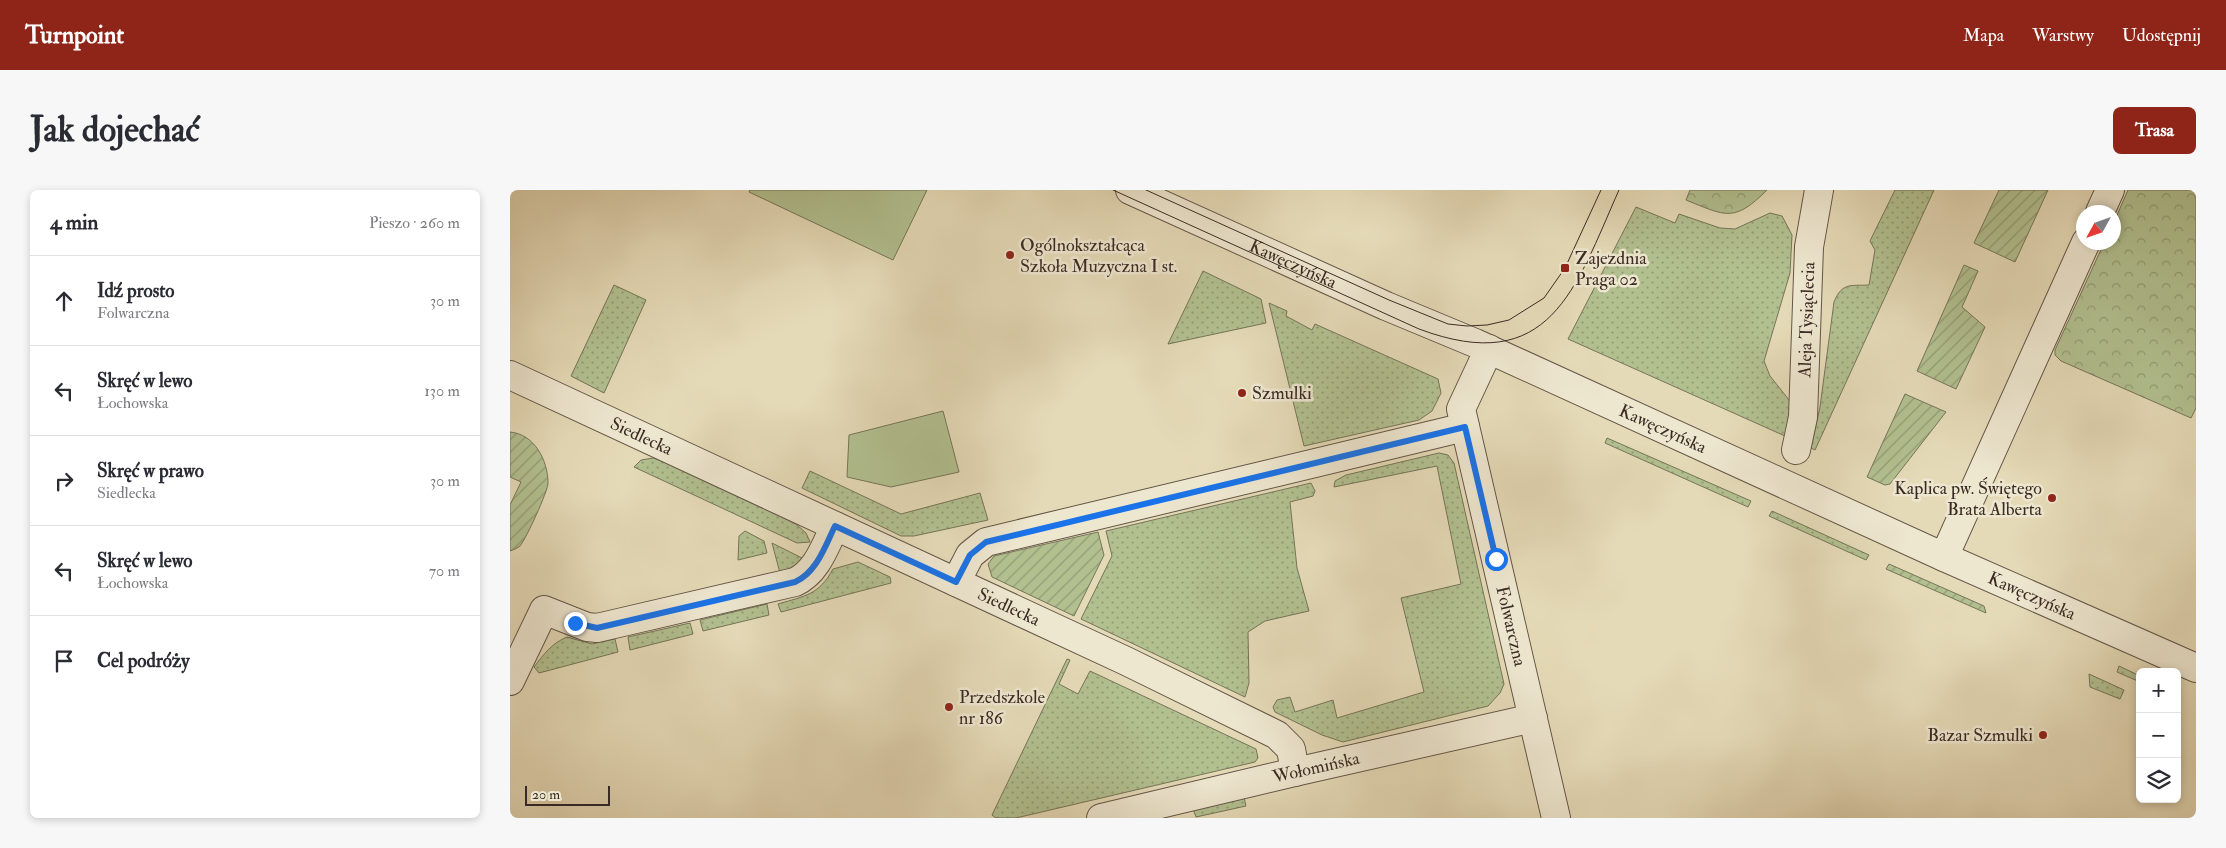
<!DOCTYPE html>
<html lang="pl">
<meta charset="utf-8">
<style>
:root{--surface:#fff;--page:#f7f7f7;--text:#2b2b33;--muted:#7c7c81;--line:#e1e1e2;--accent:#8f2418}
body{margin:0;font-family:"IM FELL Double Pica",serif;background:var(--page);color:var(--text)}
.controls{position:absolute;right:15px;bottom:15px;display:grid;overflow:hidden;border-radius:8px;box-shadow:0 2px 8px #0003}
.controls button{width:45px;height:45px;display:grid;place-items:center;padding:0;border:0;border-bottom:1px solid var(--line);background:var(--surface);color:var(--text);font:25px sans-serif}
.compass{position:absolute;left:1566px;top:15px;width:45px;height:45px;border-radius:50%;background:var(--surface);box-shadow:0 2px 8px #0003;rotate:230deg}
.scale{position:absolute;left:15px;bottom:12px;width:85px;box-sizing:border-box;padding-left:5px;border:2px solid #3a2a23;border-top:0;font-size:14px;line-height:18px;white-space:nowrap;color:#3a2a23;-webkit-text-stroke:4px #eee7d0;paint-order:stroke}
.stop{position:absolute;width:15px;height:15px;margin:-11px;border:4px solid #1a73e8;border-radius:50%;background:#fff}
.stop.end{background:#1a73e8;border-color:#fff;box-shadow:0 1px 5px #0008}
.list{margin:0;padding:0;list-style:none}
h2{display:flex;justify-content:space-between;align-items:center;height:65px;margin:0;padding:0 20px;font-size:21px}
h2 small{font-size:16px;font-weight:400;color:var(--muted)}
.list li{display:grid;grid-template-columns:32px 1fr auto;gap:15px;align-items:center;box-sizing:border-box;height:90px;padding:0 20px;border-top:1px solid var(--line)}
.list b{display:block;font-size:19px;white-space:nowrap}
.list p{margin:0;font-size:16px;white-space:nowrap;color:var(--muted)}
.list em{font-size:16px;font-style:normal;color:var(--muted)}
.icon{flex:none;width:28px;height:28px;fill:none;stroke:currentColor;stroke-width:2;stroke-linecap:round;stroke-linejoin:round}
.map{position:relative;flex:none;width:1686px;height:628px;overflow:hidden;border-radius:8px}
header{display:flex;align-items:center;gap:30px;box-sizing:border-box;height:70px;padding:0 25px;background:var(--accent);color:#fff}
header strong{font-size:24px}
nav{display:flex;gap:28px;margin-inline-start:auto;font-size:18px}
.intro{display:flex;align-items:center;justify-content:space-between;box-sizing:border-box;height:120px;padding:0 30px}
h1{margin:0;font-size:35px}
.button{padding:12px 22px;border-radius:8px;background:var(--accent);color:#fff;font-size:18px;font-weight:700}
main{display:flex;gap:30px;padding:0 30px}
aside{flex:1;background:var(--surface);border-radius:8px;box-shadow:0 2px 8px #0003}
.map>svg:first-child{display:block}
.grass{fill:url(#grass-dots);stroke:#76755a}
.forest{fill:url(#forest-crowns);stroke:#76755a}
.garden{fill:url(#garden-furrows);stroke:#76755a}
.pitch{fill:#b2c090;stroke:#76755a}
.lines{fill:none;stroke-linecap:round;stroke-linejoin:round}
.street-casing{stroke:#655648;stroke-width:30}
.street{stroke:#eee7d0;stroke-width:28}
.tram{stroke:#3a2a23;stroke-width:1}
.route{stroke:#1a73e8;stroke-width:6}
.poi-dot{fill:#8f2418;stroke:#eee7d0;stroke-width:2}
.labels{text-anchor:middle;dominant-baseline:central;stroke-width:5;stroke-linejoin:round;paint-order:stroke}
.poi-label{font-size:18px;fill:#3a2a23;stroke:#eee7d0;text-anchor:start}
.street-label{font-size:18px;fill:#3a2a23;stroke:#eee7d0}
</style>
<header>
<strong>Turnpoint</strong>
<nav><a>Mapa</a><a>Warstwy</a><a>Udostępnij</a></nav>
</header>
<div class="intro"><h1>Jak dojechać</h1><a class="button">Trasa</a></div>
<main>
<aside>
<h2>4 min<small>Pieszo · 260 m</small></h2>
<ul class="list">
<li><svg class="icon" aria-label="ahead" viewBox="0 0 24 24"><path d="M12 20V5M6 11l6-6 6 6"/></svg><div><b>Idź prosto</b><p>Folwarczna</p></div><em>30 m</em></li>
<li><svg class="icon" aria-label="left" viewBox="0 0 24 24"><path d="M17 20v-9H6M10 6l-5 5 5 5"/></svg><div><b>Skręć w lewo</b><p>Łochowska</p></div><em>130 m</em></li>
<li><svg class="icon" aria-label="right" viewBox="0 0 24 24"><path d="M7 20v-9h11M14 6l5 5-5 5"/></svg><div><b>Skręć w prawo</b><p>Siedlecka</p></div><em>30 m</em></li>
<li><svg class="icon" aria-label="left" viewBox="0 0 24 24"><path d="M17 20v-9H6M10 6l-5 5 5 5"/></svg><div><b>Skręć w lewo</b><p>Łochowska</p></div><em>70 m</em></li>
<li><svg class="icon" aria-label="arrive" viewBox="0 0 24 24"><path d="M6 21V4h12l-3 4 3 4H6"/></svg><div><b>Cel podróży</b></div></li>
</ul>
</aside>
<div class="map">
<svg width="1686" height="628" viewBox="0 0 1686 628">
<defs>
<pattern id="grass-dots" width="8" height="8" patternUnits="userSpaceOnUse" patternTransform="scale(1.25)"><rect width="8" height="8" fill="#b2c090"/><path d="M2 2h.1M6 6h.1" fill="none" stroke="#929c75" stroke-width="1.8" stroke-linecap="round"/></pattern>
<pattern id="forest-crowns" width="20" height="18" patternUnits="userSpaceOnUse" patternTransform="scale(1.25)"><rect width="20" height="18" fill="#b2c090"/><path d="M2 6a3 3 0 1 1 6 0M12 15a3 3 0 1 1 6 0" fill="none" stroke="#929c75"/></pattern>
<pattern id="garden-furrows" width="10" height="10" patternUnits="userSpaceOnUse" patternTransform="scale(1.25)"><rect width="10" height="10" fill="#b2c090"/><path d="M-1 1l2-2M0 10L10 0M9 11l2-2" fill="none" stroke="#929c75"/></pattern>
</defs>
<rect width="100%" height="100%" fill="#e5dab7"/>
<filter id="stains"><feTurbulence type="fractalNoise" baseFrequency=".004" numOctaves="4"/><feColorMatrix values="0 0 0 0 .2 0 0 0 0 .09 0 0 0 0 .02 0 0 0 .5 -.17"/></filter>
<radialGradient id="worn" r=".72"><stop offset=".6" stop-color="#630" stop-opacity="0"/><stop offset="1" stop-color="#630" stop-opacity=".3"/></radialGradient>
<g class="grass">
<path d="M1385,0H1424L1305,260L1301,258L1310,217L1324,112C1332,92 1341,96 1359,95L1365,60L1360,51Z"/>
<polygon points="1126,17 1165,33 1169,24 1210,38 1225,39 1260,23 1272,26 1282,45 1280,83 1254,171 1260,186 1279,210 1283,226 1275,246 1058,149"/>
<polygon points="693,81 751,109 756,133 658,154"/>
<polygon points="104,95 136,110 94,203 61,186"/>
<polygon points="759,113 777,121 776,126 802,140 805,134 928,189 931,203 922,221 909,230 794,256"/>
<polygon points="1097,248 1241,311 1238,317 1095,253"/>
<polygon points="929,263 938,265 944,273 994,494 990,503 978,516 833,552 812,545 765,522 763,517 767,510 780,507 785,522 823,510 827,528 914,502 891,408 951,394 927,276 824,297 825,291 836,285"/>
<polygon points="143,268 163,275 286,334 296,343 300,352 287,353 124,277 131,270"/>
<polygon points="300,281 391,324 470,303 478,330 404,346 391,346 292,298"/>
<polygon points="801,293 805,301 803,306 780,312 787,378 799,421 755,431 738,442 739,493 735,507 571,429 602,366 596,341"/>
<polygon points="1262,321 1359,365 1356,370 1259,326"/>
<polygon points="235,341 254,351 257,363 228,370 229,346"/>
<polygon points="262,353 294,369 290,375 270,383"/>
<path d="M348,372L380,387L381,393L271,422L268,414C295,406 309,405 323,379Z"/>
<polygon points="257,414 259,425 193,441 190,430"/>
<polygon points="180,433 183,444 120,460 118,447"/>
<path d="M57,447L82,454L105,449L108,462L29,483L24,477C34,464 42,453 57,447Z"/>
<polygon points="557,469 560,470 549,494 568,504 580,481 746,559 748,568 745,572 506,628 486,628 482,625"/>
<polygon points="1609,476 1630,486 1630,492 1607,482"/>
<polygon points="1579,484 1614,500 1610,509 1580,497"/>
<polygon points="734,607 736,616 686,627 683,619"/>
</g>
<g class="forest">
<path d="M1180,0H1257C1224,33 1216,26 1176,10Z"/>
<polygon points="1618,0 1686,0 1686,218 1681,228 1551,171 1545,165 1545,160 1594,53 1604,52 1604,32"/>
</g>
<g class="garden">
<polygon points="1489,0 1538,0 1505,72 1464,53"/>
<polygon points="1454,75 1468,81 1452,117 1475,137 1446,199 1407,181"/>
<polygon points="1395,204 1436,222 1380,294 1375,295 1357,287"/>
<path d="M0,242C24,244 38,270 38,293C38,301 16,349 10,356C8,358 3,360 0,361V315L11,292L0,287Z"/>
<polygon points="588,342 594,365 564,426 482,387 478,374 484,366"/>
<polygon points="1379,374 1474,416 1476,423 1376,379"/>
</g>
<g class="pitch">
<polygon points="240,0 417,0 383,70 239,2"/>
<polygon points="433,221 449,282 381,297 337,287 339,245"/>
</g>
<g class="lines">
<defs>
<g id="street">
<path id="s1" d="M620,0L876,116L965,153L1434,367L1686,478"/>
<polyline points="1590,22 1600,0"/>
<path id="s2" d="M979,159L951,219L1046,628"/>
<path id="s3" d="M0,185L616,471L767,545L781,559L785,582"/>
<path id="s4" d="M1286,260L1293,227L1299,57L1309,0"/>
<polyline points="1434,367 1576,52"/>
<polyline points="446,392 460,365 476,352 955,237"/>
<path d="M0,491L34,420L77,437L87,438L285,392C307,382 315,356 325,336"/>
<path id="s5" d="M591,628L785,582L1023,528"/>
</g>
</defs>
<use href="#street" class="street-casing"/>
<use href="#street" class="street"/>
<g class="tram">
<path d="M603,0L909,139C1040,188 1065,99 1109,0"/>
<polyline points="636,0 879,110 938,134 957,136 977,135 999,130 1034,108 1055,78 1091,0"/>
</g>
</g>
<g class="lines">
<path class="route" d="M65,433L87,438L285,392C307,382 315,356 325,336L446,392L460,365L476,352L955,237L986,369"/>
</g>
<g class="poi-dot">
<circle cx="500" cy="65" r="5"/>
<rect x="1050" y="73" width="10" height="10" rx="2.5"/>
<circle cx="732" cy="203" r="5"/>
<circle cx="1542" cy="308" r="5"/>
<circle cx="439" cy="517" r="5"/>
<circle cx="1533" cy="545" r="5"/>
</g>
<g class="labels">
<g class="poi-label">
<text x="510" y="55">Ogólnokształcąca<tspan x="510" dy="21">Szkoła Muzyczna I st.</tspan></text>
<text x="1065" y="68">Zajezdnia<tspan x="1065" dy="21">Praga 02</tspan></text>
<text x="742" y="203">Szmulki</text>
<text x="1532" y="298" text-anchor="end">Kaplica pw. Świętego<tspan x="1532" dy="21">Brata Alberta</tspan></text>
<text x="449" y="507">Przedszkole<tspan x="449" dy="21">nr 186</tspan></text>
<text x="1523" y="545" text-anchor="end">Bazar Szmulki</text>
</g>
<g class="street-label">
<text stroke="none"><textPath href="#s1" startOffset="179">Kawęczyńska</textPath></text>
<text stroke="none"><textPath href="#s4" startOffset="131">Aleja Tysiąclecia</textPath></text>
<text stroke="none"><textPath href="#s1" startOffset="584">Kawęczyńska</textPath></text>
<text stroke="none"><textPath href="#s3" startOffset="145">Siedlecka</textPath></text>
<text stroke="none"><textPath href="#s1" startOffset="989">Kawęczyńska</textPath></text>
<text stroke="none"><textPath href="#s3" startOffset="550">Siedlecka</textPath></text>
<text stroke="none"><textPath href="#s2" startOffset="289">Folwarczna</textPath></text>
<text stroke="none"><textPath href="#s5" startOffset="221">Wołomińska</textPath></text>
</g>
</g>
<rect width="100%" height="100%" filter="url(#stains)"/>
<rect width="100%" height="100%" fill="url(#worn)"/>
</svg>
<div class="controls">
<button>+</button>
<button>−</button>
<button><svg class="icon" aria-label="layers" viewBox="0 0 24 24"><path d="M12 4l9 5-9 5-9-5zM3 14l9 5 9-5"/></svg></button>
</div>
<svg class="compass" viewBox="-18 -18 36 36"><path d="M0-13l5 13h-10z" fill="#e53935"/><path d="M0 13l5-13h-10z" fill="#7c7c81"/></svg>
<div class="scale">20 m</div>
<div class="stop" style="left:986px;top:369px"></div>
<div class="stop end" style="left:65px;top:433px"></div>
</div>
</main>
